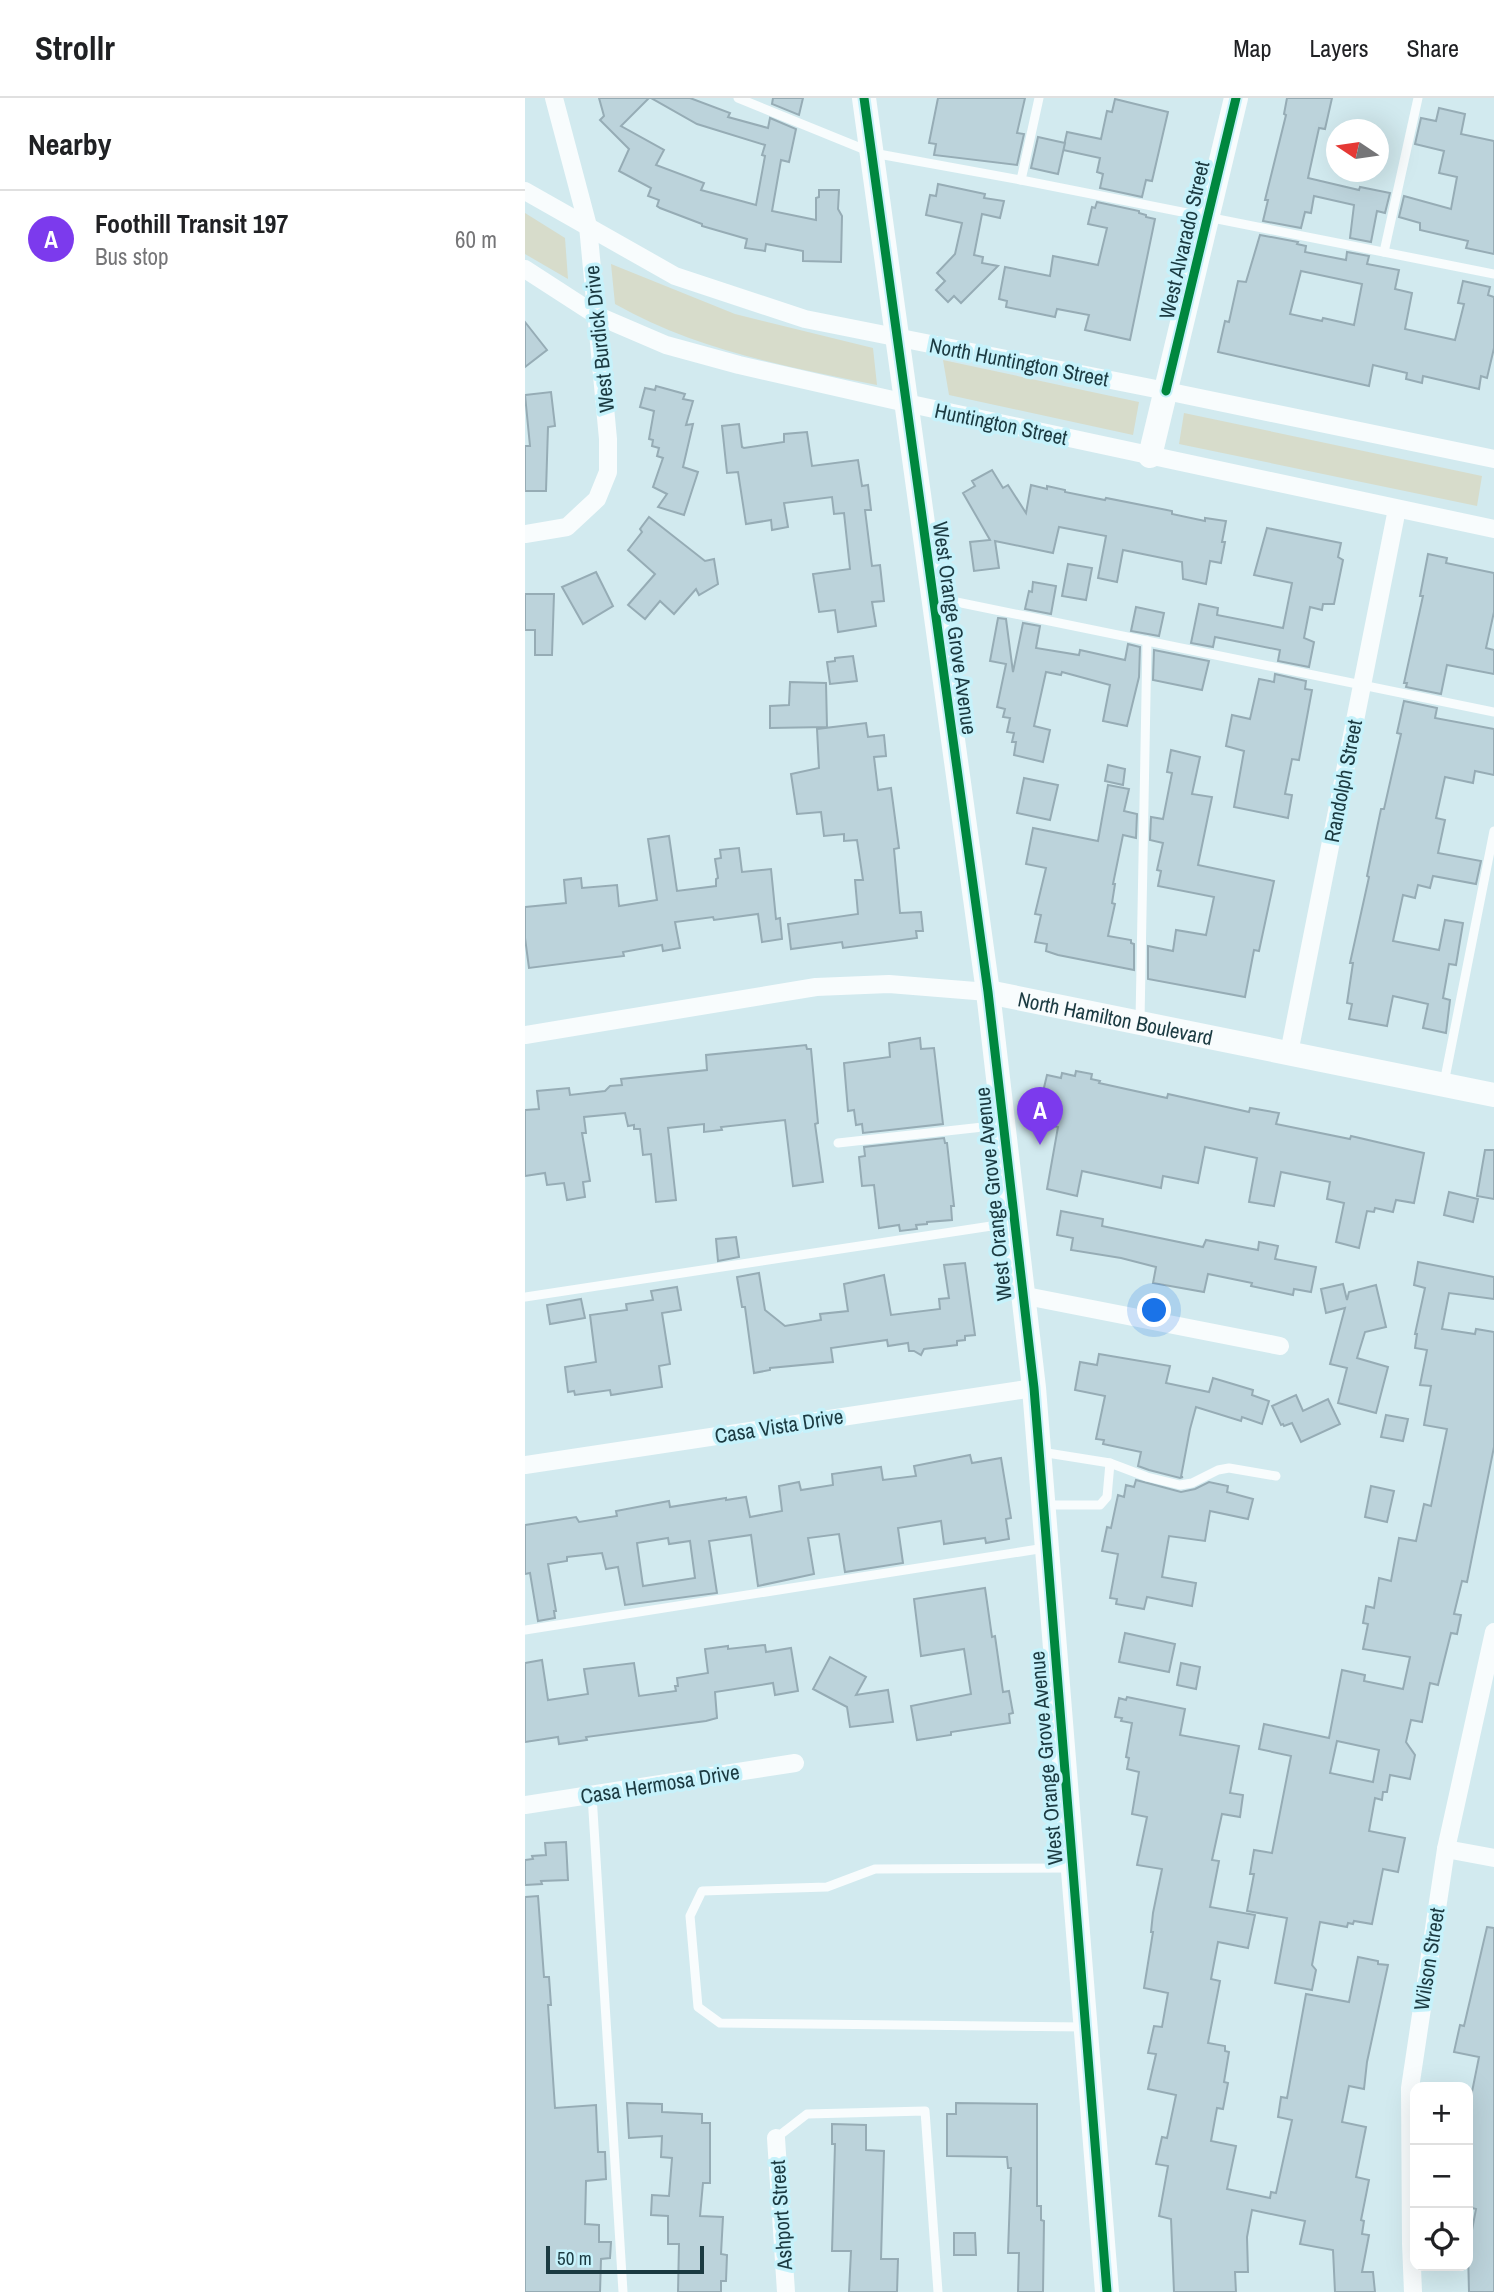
<!DOCTYPE html>
<meta charset="utf-8">
<style>
:root{--surface:#fff;--page:#f2f2f2;--text:#202124;--muted:#757577;--line:#e0e0e0;--accent:#7c3aed}
body{margin:0;font-family:"Archivo Narrow",sans-serif;background:var(--page);color:var(--text)}
.controls{position:absolute;right:21px;bottom:21px;display:grid;overflow:hidden;border-radius:14px;box-shadow:0 7px 28px #0002}
.controls button{width:63px;height:63px;display:grid;place-items:center;padding:0;border:0;border-bottom:2px solid var(--line);background:var(--surface);color:var(--text);font:35px sans-serif}
.compass{position:absolute;left:801px;top:21px;width:63px;height:63px;border-radius:50%;background:var(--surface);box-shadow:0 7px 28px #0002;rotate:283deg}
.scale{position:absolute;left:21px;bottom:18px;width:158px;box-sizing:border-box;padding-left:7px;border:4px solid #1b3a41;border-top:0;font-size:19px;line-height:24px;white-space:nowrap;color:#1b3a41;-webkit-text-stroke:5px #c6f2fb;paint-order:stroke}
.you{position:absolute;left:630px;top:1213px;width:24px;height:24px;margin:-18px;border:5px solid #fff;border-radius:50%;background:#1a73e8;box-shadow:0 0 0 10px #1a73e833}
.badge{display:grid;place-items:center;width:46px;height:46px;border-radius:50%;background:var(--accent);color:#fff;font-size:23px;font-weight:700}
.pin{position:absolute;translate:-50% -58px;filter:drop-shadow(0 2px 4px #0008)}
.pin::after{content:'';position:absolute;top:37px;width:24px;height:21px;background:inherit;clip-path:polygon(0 0,100% 0,50% 100%)}
.list{margin:0;padding:0;list-style:none}
h2{display:flex;justify-content:space-between;align-items:center;height:91px;margin:0;padding:0 28px;font-size:30px}
h2 small{font-size:23px;font-weight:400;color:var(--muted)}
.list li{display:grid;grid-template-columns:46px 1fr auto;gap:21px;align-items:center;box-sizing:border-box;height:98px;padding:0 28px;border-top:2px solid var(--line)}
.list b{display:block;font-size:26px;white-space:nowrap}
.list p{margin:0;font-size:23px;white-space:nowrap;color:var(--muted)}
.list em{font-size:23px;font-style:normal;color:var(--muted)}
.icon{flex:none;width:38px;height:38px;fill:none;stroke:currentColor;stroke-width:2;stroke-linecap:round;stroke-linejoin:round}
.map{position:relative;flex:none;width:969px;height:2194px;overflow:hidden}
header{display:flex;align-items:center;gap:42px;box-sizing:border-box;height:98px;padding:0 35px;background:var(--surface);border-bottom:2px solid var(--line)}
header strong{font-size:33px}
nav{display:flex;gap:38px;margin-inline-start:auto;font-size:24px}
main{display:flex}
aside{flex:1;background:var(--surface)}
.map>svg:first-child{display:block}
.green{fill:#d7dccb}
.building{fill:#bcd3db;stroke:#96acb5;stroke-width:2;fill-rule:evenodd}
.lines{fill:none;stroke-linecap:round;stroke-linejoin:round}
.lane{stroke:#f8fcfd;stroke-width:9}
.street{stroke:#f8fcfd;stroke-width:18}
.secondary{stroke:#f8fcfd;stroke-width:24}
.cycleway-casing{stroke:#c6f2fb;stroke-width:13}
.cycleway{stroke:#00873e;stroke-width:9}
.labels{text-anchor:middle;dominant-baseline:central;stroke-width:7;stroke-linejoin:round;paint-order:stroke}
.street-label{font-size:21px;fill:#1b3a41;stroke:#c6f2fb}
</style>
<header>
<strong>Strollr</strong>
<nav><a>Map</a><a>Layers</a><a>Share</a></nav>
</header>
<main>
<aside>
<h2>Nearby<small></small></h2>
<ul class="list">
<li><span class="badge">A</span><div><b>Foothill Transit 197</b><p>Bus stop</p></div><em>60 m</em></li>
</ul>
</aside>
<div class="map">
<svg width="969" height="2194" viewBox="0 0 969 2194">
<rect width="100%" height="100%" fill="#d2eaef"/>
<g class="green">
<polygon points="0,115 40,140 43,181 0,156"/>
<path d="M86,166L210,216L348,250L352,287C263,269 171,252 90,206Z"/>
<polygon points="418,262 614,304 608,337 424,297"/>
<polygon points="659,315 957,378 952,408 654,346"/>
</g>
<g class="building">
<polygon points="74,0 124,0 96,28 139,52 131,67 179,85 176,92 231,107 240,58 237,57 240,47 172,26 126,0 165,0 205,15 203,19 243,30 245,20 271,31 264,64 256,62 247,113 291,122 291,100 294,99 294,92 314,92 313,111 317,118 316,164 278,163 278,153 241,146 240,153 220,150 222,141 177,128 177,126 135,110 132,108 134,102 123,98 126,90 94,73 104,51 75,22 79,18"/>
<polygon points="248,0 278,0 274,17 247,6"/>
<polygon points="413,0 500,0 492,35 499,36 492,67 409,57 411,46 404,45"/>
<polygon points="762,0 807,0 800,31 794,30 783,80 834,92 835,89 865,95 860,115 852,113 846,144 825,140 829,107 789,98 786,115 780,114 776,130 738,123 743,102 740,102 761,17 759,16"/>
<polygon points="590,1 643,14 627,83 621,82 617,99 575,90 578,76 572,74 575,60 538,52 542,34 576,41 582,13 587,14"/>
<polygon points="914,10 940,16 936,36 969,43 969,156 941,150 943,143 895,132 895,125 874,119 879,98 926,111 932,79 914,75 919,53 890,46 896,20 911,23"/>
<polygon points="513,39 540,45 533,76 506,70"/>
<polygon points="413,86 460,96 459,100 479,103 475,120 457,116 449,157 458,159 457,165 473,168 436,205 429,198 423,204 411,192 420,183 412,175 430,156 437,125 401,117 405,97 411,98"/>
<polygon points="572,104 614,113 614,115 621,117 621,119 630,121 605,242 560,232 564,217 532,211 530,219 481,209 482,203 474,201 480,169 525,178 528,158 573,167 582,130 563,126 567,109 570,110"/>
<path d="M735,137L773,144L772,146L781,148L780,154L821,162L822,154L844,158L842,166L874,172L870,191L887,195L880,231L930,242L939,206L933,205L938,183L965,189L963,197L969,199V250L962,280L956,278L954,291L898,278L897,285L881,281L882,275L848,267L844,288L693,254L700,223L704,224L713,183L721,184ZM776,173L837,186L829,227L798,220L797,223L765,216Z"/>
<polygon points="0,224 22,252 0,269"/>
<polygon points="131,288 160,296 158,301 168,303 161,327 168,326 158,369 173,374 159,417 133,409 142,396 128,389 138,360 132,358 134,350 127,348 128,342 124,341 129,313 115,309 120,290 130,292"/>
<polygon points="26,294 30,328 23,329 21,393 0,393 0,348 5,348 0,297"/>
<polygon points="214,326 217,349 219,350 259,344 259,336 282,334 287,368 333,362 337,388 343,387 346,412 340,412 347,468 355,467 359,503 347,504 351,528 313,534 310,512 294,514 288,476 325,471 319,415 309,416 307,399 259,405 263,429 247,432 246,422 221,426 213,374 202,375 197,328"/>
<polygon points="467,372 478,390 483,387 501,415 506,387 522,391 522,388 540,392 540,394 580,402 581,400 647,413 647,416 680,423 680,420 701,423 697,444 700,444 696,465 685,463 681,486 658,481 657,464 598,452 592,484 573,480 581,438 534,429 528,455 470,443 474,470 449,473 445,444 465,442 438,395 450,388 447,383"/>
<polygon points="124,419 180,463 189,461 193,486 174,497 171,491 149,516 135,503 120,521 103,507 130,476 103,452 117,434 115,431"/>
<polygon points="742,430 816,445 813,459 818,462 809,506 798,506 797,512 785,509 779,540 789,544 784,569 753,563 755,552 690,539 688,549 666,545 674,506 693,510 692,517 758,530 767,485 729,477"/>
<polygon points="903,456 922,460 921,465 969,475 969,514 961,550 969,552 969,576 922,567 916,596 881,589 882,585 879,585 898,498 895,498"/>
<polygon points="543,466 567,470 561,502 537,498"/>
<polygon points="71,474 88,508 58,526 37,489"/>
<polygon points="508,484 531,488 526,516 500,511 504,493 507,494"/>
<polygon points="0,496 29,496 27,557 10,557 10,532 0,532"/>
<polygon points="611,509 639,515 634,538 606,533"/>
<polygon points="473,520 481,521 488,574 498,525 515,528 511,550 554,557 555,552 600,562 603,546 615,549 614,579 602,628 578,623 585,587 537,574 536,577 521,574 509,628 525,632 518,664 489,657 491,644 487,644 489,635 482,634 485,620 478,619 480,611 472,609 481,566 465,563"/>
<polygon points="629,552 684,563 677,592 628,582"/>
<polygon points="328,558 332,583 305,586 302,564 310,563 310,560"/>
<polygon points="750,576 781,583 780,591 787,592 774,662 767,661 760,696 767,697 763,720 709,709 719,653 701,648 707,617 725,621 734,581 749,584"/>
<polygon points="265,584 301,585 302,629 245,630 245,608 264,607"/>
<polygon points="879,603 912,610 910,620 969,631 969,677 950,673 948,685 920,679 911,720 920,722 913,755 956,763 951,786 908,778 905,790 893,787 890,800 878,797 868,843 914,852 920,822 938,825 931,867 924,866 918,900 925,902 921,935 898,930 903,906 868,898 862,928 824,921 827,906 822,905 828,865 825,865 844,779 842,778 856,711 859,711 876,636 872,635"/>
<polygon points="341,625 343,639 359,637 361,658 349,659 353,692 366,690 374,750 369,751 375,815 396,814 398,833 391,833 392,840 318,850 317,844 266,851 263,826 333,816 330,782 338,782 332,742 319,743 319,736 299,738 296,714 272,716 266,676 294,670 292,631"/>
<polygon points="646,652 675,659 667,696 687,699 673,767 749,783 734,853 729,852 720,899 623,881 623,848 648,853 651,832 681,837 689,799 633,788 636,773 632,772 638,745 625,742 626,719 638,721 647,675 642,674"/>
<polygon points="583,667 600,671 598,687 580,683"/>
<polygon points="499,680 533,687 525,722 492,715"/>
<polygon points="583,687 604,691 599,713 612,716 611,740 598,737 588,786 590,786 587,805 590,806 583,838 606,842 606,845 609,846 609,872 533,857 521,853 522,846 510,844 516,817 510,816 521,770 501,766 508,730 573,743"/>
<polygon points="144,738 152,793 191,788 191,781 193,780 190,761 196,760 195,752 214,750 217,774 246,771 251,821 255,820 257,841 237,844 233,816 189,822 188,819 150,824 155,850 138,853 137,847 98,854 99,858 4,870 0,840 0,809 41,805 39,782 56,780 57,790 92,787 94,808 132,802 123,741"/>
<polygon points="395,940 396,951 409,950 418,1026 338,1035 337,1026 331,1027 329,1012 323,1013 319,965 365,959 364,945"/>
<polygon points="281,947 282,951 286,951 293,1025 290,1026 298,1084 268,1088 260,1022 196,1029 197,1032 179,1034 179,1026 143,1030 151,1102 131,1104 126,1056 118,1057 115,1031 109,1031 109,1027 103,1028 100,1015 59,1019 61,1035 57,1035 65,1083 58,1084 60,1099 42,1102 39,1085 22,1087 20,1075 0,1078 0,1012 14,1011 12,993 44,990 45,997 80,993 85,988 97,987 96,981 182,972 181,957"/>
<polygon points="551,973 567,976 566,981 575,983 574,985 642,1000 643,996 724,1014 725,1010 754,1015 751,1026 825,1041 826,1038 899,1055 889,1105 871,1102 868,1114 850,1110 849,1114 842,1113 834,1150 811,1144 819,1105 802,1101 805,1084 756,1074 749,1108 724,1104 732,1060 680,1049 673,1085 638,1078 636,1090 557,1073 552,1098 522,1091 533,1029 517,1026 522,999 517,998 522,977 536,980 537,975 550,978"/>
<polygon points="419,1040 420,1045 422,1045 429,1108 426,1108 427,1122 402,1124 402,1126 391,1127 392,1131 375,1133 374,1127 354,1130 349,1087 337,1088 334,1059 340,1058 339,1049"/>
<polygon points="960,1052 969,1052 969,1101 952,1098"/>
<polygon points="924,1094 953,1101 948,1124 919,1117"/>
<polygon points="536,1113 578,1121 577,1128 678,1149 681,1142 733,1152 734,1144 753,1148 750,1161 791,1169 786,1194 769,1191 768,1197 726,1188 727,1185 683,1176 679,1194 628,1185 631,1169 596,1160 546,1152 548,1140 532,1137"/>
<polygon points="211,1139 214,1159 193,1163 191,1141"/>
<path d="M893,1164L969,1179V1201L924,1195L917,1231L950,1236L951,1231L969,1234V1349L942,1484L937,1483L929,1516L936,1517L932,1536L926,1535L913,1587L905,1585L897,1624L886,1622L881,1644L890,1657L885,1681L865,1677L862,1694H858L857,1702L850,1700L844,1733L880,1740L873,1774L858,1771L847,1826L829,1823L828,1826L823,1825L822,1829L795,1824L787,1867L791,1872L787,1892L750,1885L762,1820L722,1813L729,1776H725L729,1752L747,1755L766,1658L734,1651L739,1626L804,1640L817,1572L840,1577L839,1583L878,1591L885,1559L838,1551L843,1526L838,1525L841,1508L849,1510L854,1480L866,1483L874,1440L891,1443L899,1406L906,1408L922,1331L899,1327L906,1288L895,1287L902,1252L890,1250L892,1236H890L900,1190L889,1187ZM812,1643L854,1652L848,1684L805,1675Z"/>
<polygon points="440,1165 450,1237 440,1238 440,1242 432,1243 432,1247 399,1251 396,1257 389,1253 384,1253 383,1245 363,1248 362,1242 306,1250 308,1264 245,1270 245,1272 229,1275 220,1209 217,1209 212,1179 234,1175 240,1212 260,1228 296,1222 295,1216 323,1213 319,1186 359,1177 366,1217 415,1211 414,1201 424,1200 419,1167"/>
<polygon points="818,1186 822,1202 824,1194 851,1187 861,1229 840,1234 832,1260 863,1269 851,1315 813,1305 822,1270 805,1266 820,1210 801,1215 796,1191"/>
<polygon points="152,1189 156,1212 137,1215 145,1266 134,1268 137,1289 86,1297 85,1292 50,1297 49,1293 43,1294 40,1269 71,1264 65,1217 102,1212 101,1206 128,1202 126,1193"/>
<polygon points="56,1201 60,1220 25,1226 22,1207"/>
<polygon points="574,1256 645,1268 641,1285 684,1294 688,1280 728,1292 727,1297 744,1303 737,1326 717,1319 716,1323 671,1309 665,1331 656,1379 658,1379 655,1380 624,1372 613,1368 616,1354 578,1346 579,1342 571,1341 580,1298 550,1292 555,1264 572,1267"/>
<polygon points="771,1297 778,1313 803,1301 815,1326 776,1344 767,1325 759,1328 758,1326 756,1327 747,1308"/>
<polygon points="861,1317 883,1321 878,1343 856,1339"/>
<path d="M445,1357L447,1365L476,1360L486,1420L481,1421L484,1441L461,1445L460,1440L419,1446L416,1423L373,1430L378,1465L320,1474L314,1436L283,1440L289,1476L233,1488L226,1437L184,1443L192,1495L100,1507L93,1469L81,1471L77,1455L42,1459V1463L23,1466L31,1513H29L30,1520L13,1523L5,1475L0,1476V1427L51,1419L54,1424L92,1418L91,1413L144,1403L145,1409L201,1400V1402L221,1399L225,1419L257,1413L254,1388L274,1384L276,1392L308,1387L307,1376L356,1369L358,1382L391,1378L389,1368ZM143,1440L144,1446L165,1443L170,1480L118,1488L112,1445Z"/>
<polygon points="611,1382 656,1394 670,1391 684,1384 703,1388 702,1394 728,1401 723,1421 685,1413 680,1443 644,1438 637,1479 671,1485 667,1508 622,1499 619,1511 591,1506 592,1501 585,1500 593,1456 577,1453 582,1429 586,1430 593,1397 599,1399 601,1387 609,1389"/>
<polygon points="846,1388 869,1393 862,1424 840,1419"/>
<polygon points="460,1490 467,1539 470,1538 478,1594 484,1593 488,1615 484,1616 485,1625 426,1634 426,1637 392,1642 386,1608 446,1596 439,1551 396,1558 389,1501"/>
<polygon points="600,1535 650,1546 644,1574 594,1564"/>
<polygon points="240,1547 241,1554 266,1550 273,1593 250,1597 248,1585 190,1594 192,1620 181,1623 61,1639 62,1642 34,1646 33,1639 0,1644 0,1565 17,1562 23,1602 63,1596 59,1571 109,1565 114,1598 151,1593 150,1588 153,1588 152,1580 183,1575 180,1551 203,1548 203,1551"/>
<polygon points="305,1559 341,1579 331,1597 363,1592 368,1624 325,1629 322,1609 288,1591"/>
<polygon points="656,1565 675,1569 671,1591 652,1587"/>
<polygon points="602,1599 660,1611 655,1637 714,1648 705,1695 718,1697 715,1719 697,1716 687,1762 694,1763 685,1809 730,1817 723,1850 693,1844 686,1881 695,1883 683,1945 700,1948 700,1953 704,1954 699,1984 703,1985 698,2011 692,2010 686,2043 711,2048 702,2091 745,2100 746,2094 751,2095 767,2022 753,2019 756,1999 762,2000 781,1896 824,1904 833,1859 853,1863 853,1866 863,1867 842,1964 839,1991 824,1988 817,2024 841,2029 831,2079 844,2082 836,2122 839,2123 837,2136 844,2137 837,2174 848,2174 850,2194 810,2194 808,2152 775,2146 780,2123 727,2112 722,2139 723,2174 710,2174 711,2194 649,2194 646,2121 634,2118 643,2068 631,2066 637,2039 642,2040 651,1997 623,1991 631,1956 623,1955 629,1928 637,1929 643,1895 619,1890 628,1834 626,1834 628,1815 637,1771 612,1767 622,1719 607,1716 614,1674 602,1671 604,1660 601,1659 607,1625 596,1623 597,1620 590,1619 594,1600 601,1602"/>
<polygon points="41,1744 43,1782 16,1783 17,1786 0,1787 0,1762 8,1761 7,1758 21,1757 20,1745"/>
<polygon points="13,1798 19,1879 24,1879 26,1907 23,1907 30,2010 71,2007 73,2054 80,2054 81,2081 61,2083 60,2126 74,2127 74,2144 86,2144 85,2160 76,2161 75,2194 0,2194 0,1799"/>
<polygon points="962,1829 969,1830 969,2194 944,2194 943,2153 951,2111 943,2109 943,1998 946,1999 954,1959 929,1954 935,1927 939,1928"/>
<polygon points="102,2005 137,2006 137,2014 177,2016 177,2025 185,2025 185,2085 178,2085 175,2118 198,2119 196,2156 202,2157 201,2183 196,2183 196,2194 153,2194 154,2146 143,2146 143,2118 126,2117 127,2097 144,2098 147,2060 136,2059 137,2038 104,2040"/>
<polygon points="431,2005 512,2006 512,2108 516,2108 516,2122 519,2123 518,2194 493,2194 494,2155 483,2155 486,2070 483,2070 482,2059 422,2058 422,2016 431,2016"/>
<polygon points="307,2026 341,2027 341,2052 359,2053 356,2161 373,2161 372,2194 324,2194 326,2153 307,2153 310,2046 307,2046"/>
<polygon points="429,2135 450,2135 451,2157 429,2157"/>
</g>
<g class="lines">
<g class="lane">
<polyline points="213,0 348,55 496,82 969,176"/>
<polyline points="496,82 514,0"/>
<polyline points="859,154 893,0"/>
<polyline points="412,500 969,614"/>
<polyline points="615,923 622,543"/>
<polyline points="919,985 969,733"/>
<polyline points="313,1045 476,1027"/>
<polyline points="0,1199 486,1125"/>
<polyline points="516,1354 585,1365 622,1379 655,1387 667,1385 693,1372 704,1370 751,1378"/>
<polyline points="520,1407 575,1407 582,1399 585,1365"/>
<polyline points="0,1532 520,1450"/>
<polyline points="67,1697 98,2194"/>
<polyline points="546,1770 350,1771 302,1789 177,1793 165,1818 173,1909 195,1925 559,1929"/>
<polyline points="251,2040 282,2016 400,2013 413,2194"/>
</g>
<g class="street">
<polyline points="0,93 150,178 280,221 641,293 969,361"/>
<polyline points="0,171 71,217 141,247 214,267 381,305 969,431"/>
<polyline points="0,436 42,429 72,401 83,374 83,341 63,128 29,0"/>
<polyline points="0,937 291,889 364,886 463,894"/>
<polyline points="764,955 872,411"/>
<polyline points="496,1197 755,1248"/>
<polyline points="0,1367 509,1290"/>
<polyline points="0,1707 270,1665"/>
<polyline points="921,1751 969,1760"/>
<polyline points="251,2040 261,2194"/>
<polyline points="888,2194 886,2145 885,1990 921,1751 969,1534"/>
</g>
<g class="secondary">
<polyline points="339,0 463,894 509,1290 582,2194"/>
<polyline points="625,358 711,0"/>
<path id="s1" d="M463,894L969,997"/>
</g>
<defs>
<g id="cycleway">
<polyline points="339,0 463,894 509,1290 582,2194"/>
<polyline points="641,293 711,0"/>
</g>
</defs>
<use href="#cycleway" class="cycleway-casing"/>
<use href="#cycleway" class="cycleway"/>
</g>
<g class="labels">
<g class="street-label">
<text transform="translate(659 142) rotate(-77)">West Alvarado Street</text>
<text transform="translate(74 241) rotate(-96)">West Burdick Drive</text>
<text transform="translate(494 264) rotate(11)">North Huntington Street</text>
<text transform="translate(476 326) rotate(12)">Huntington Street</text>
<text transform="translate(430 530) rotate(82)">West Orange Grove Avenue</text>
<text transform="translate(818 683) rotate(-79)">Randolph Street</text>
<text stroke="none"><textPath href="#s1" startOffset="130">North Hamilton Boulevard</textPath></text>
<text transform="translate(468 1096) rotate(-96)">West Orange Grove Avenue</text>
<text transform="translate(254 1328) rotate(-9)">Casa Vista Drive</text>
<text transform="translate(521 1660) rotate(-95)">West Orange Grove Avenue</text>
<text transform="translate(135 1686) rotate(-9)">Casa Hermosa Drive</text>
<text transform="translate(904 1861) rotate(-81)">Wilson Street</text>
<text transform="translate(256 2117) rotate(-94)">Ashport Street</text>
</g>
</g>
</svg>
<div class="controls">
<button>+</button>
<button>−</button>
<button><svg class="icon" aria-label="locate" viewBox="0 0 24 24"><circle cx="12" cy="12" r="6"/><path d="M12 2v4M12 18v4M2 12h4M18 12h4"/></svg></button>
</div>
<svg class="compass" viewBox="-18 -18 36 36"><path d="M0-13l5 13h-10z" fill="#e53935"/><path d="M0 13l5-13h-10z" fill="#757577"/></svg>
<div class="scale">50 m</div>
<div class="you"></div>
<div class="pin badge" style="left:515px;top:1047px">A</div>
</div>
</main>
